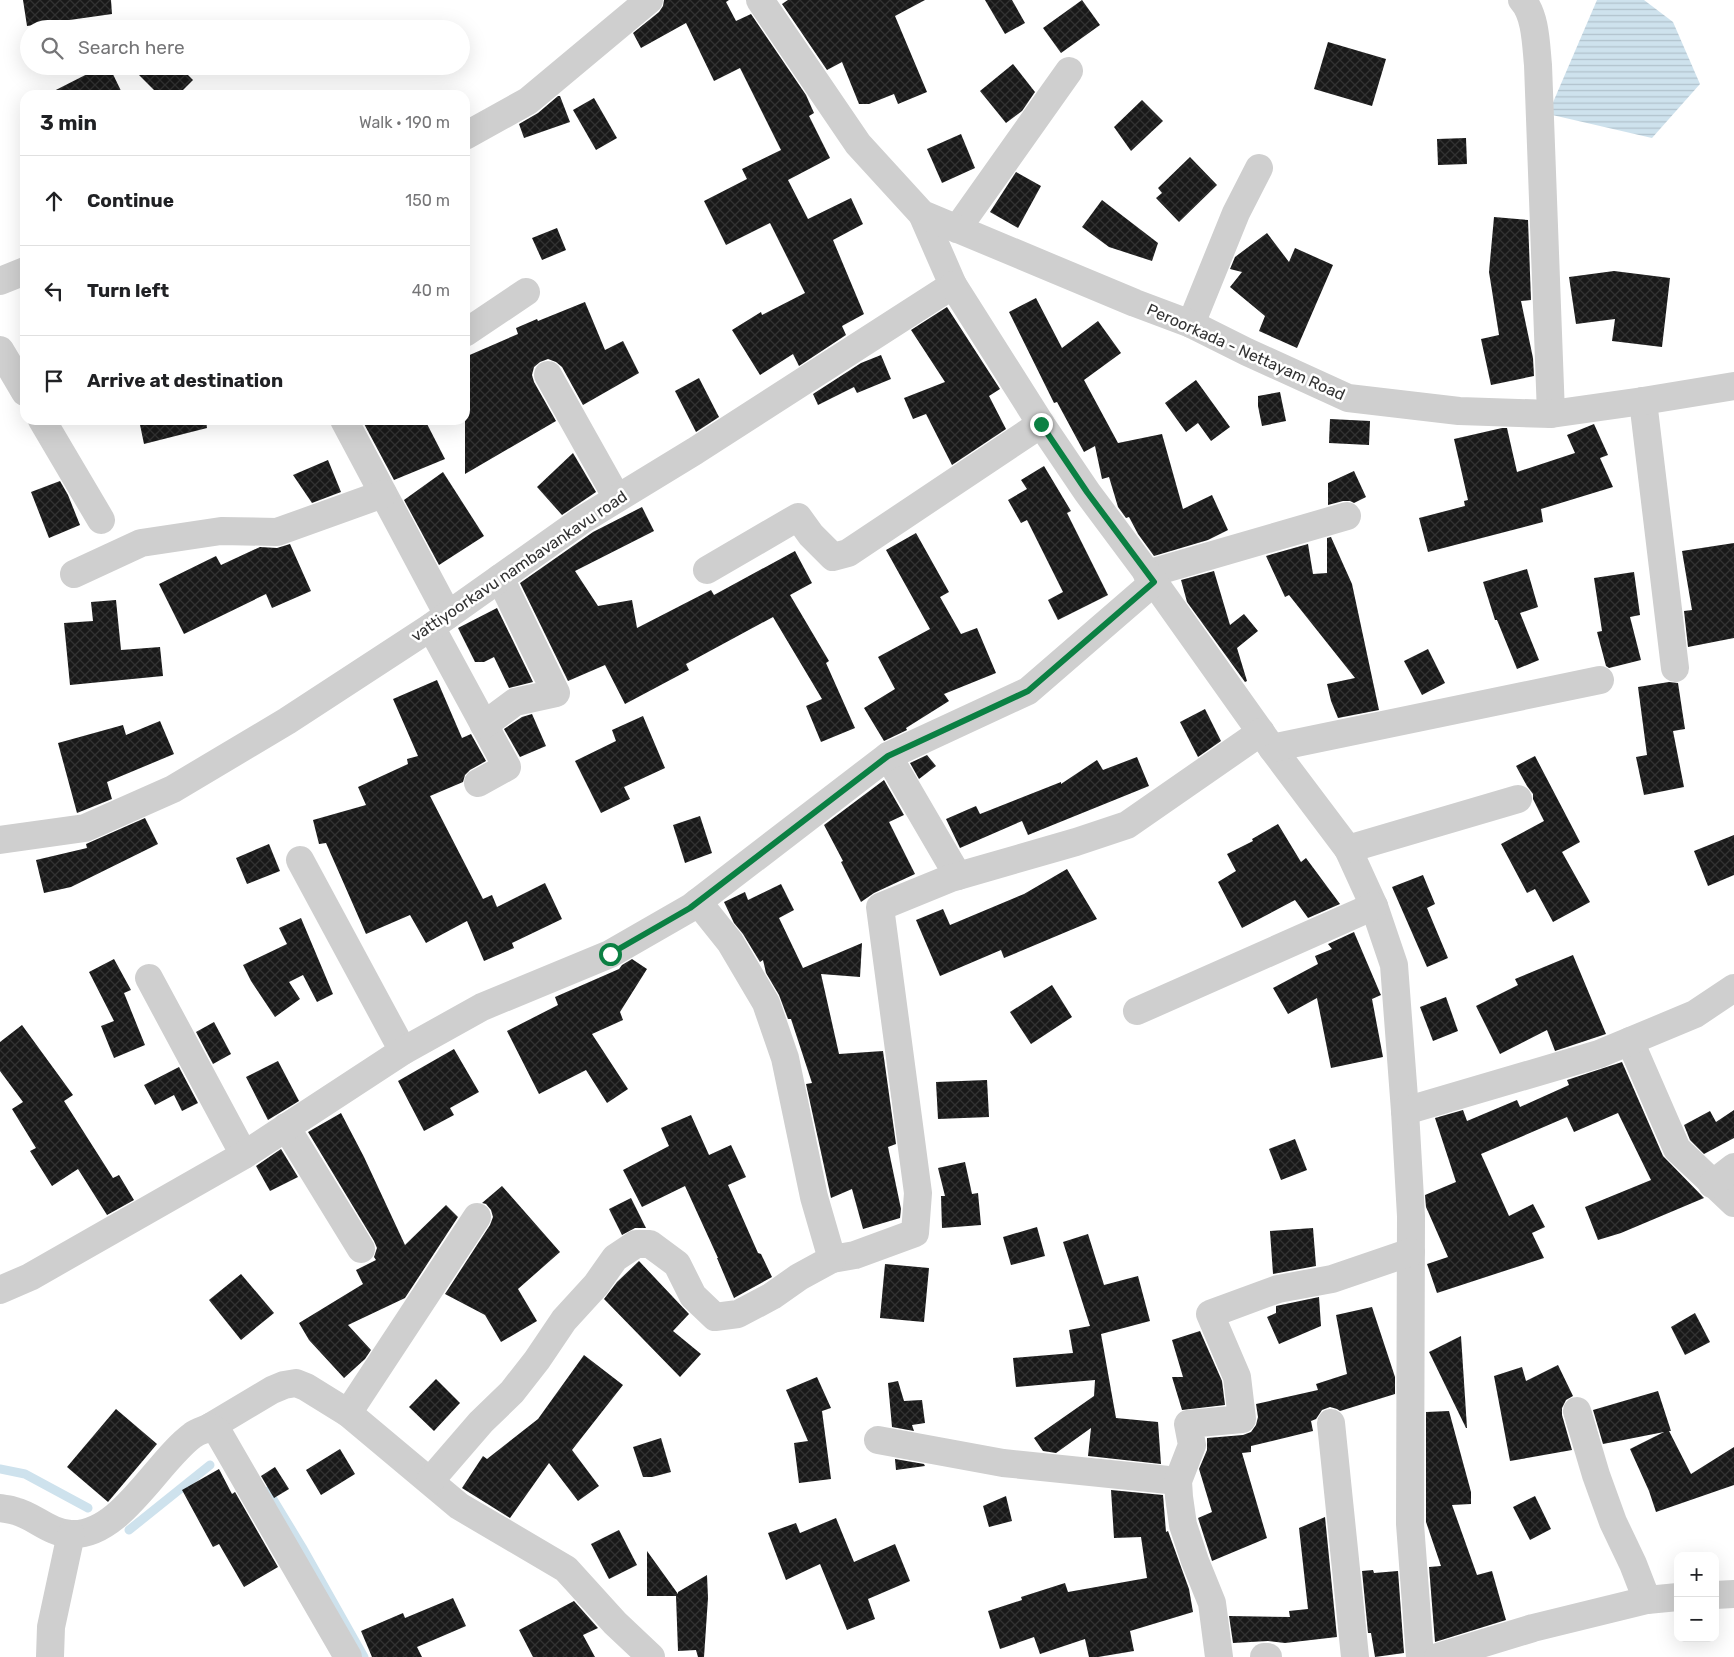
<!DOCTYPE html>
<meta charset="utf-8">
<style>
:root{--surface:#fff;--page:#f6f6f6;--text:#202124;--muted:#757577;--line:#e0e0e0}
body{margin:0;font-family:Rubik,sans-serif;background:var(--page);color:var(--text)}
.controls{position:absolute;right:15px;bottom:15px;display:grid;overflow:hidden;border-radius:10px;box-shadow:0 5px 20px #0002}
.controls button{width:45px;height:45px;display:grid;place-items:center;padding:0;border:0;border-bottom:1px solid var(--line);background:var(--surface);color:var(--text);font:25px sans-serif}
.stop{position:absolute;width:15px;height:15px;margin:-11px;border:4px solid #0b8043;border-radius:50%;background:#fff}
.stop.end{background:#0b8043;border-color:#fff;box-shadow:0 1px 5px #0008}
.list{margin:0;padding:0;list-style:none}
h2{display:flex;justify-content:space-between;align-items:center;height:65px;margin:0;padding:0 20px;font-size:21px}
h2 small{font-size:16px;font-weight:400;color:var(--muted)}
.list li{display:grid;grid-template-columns:32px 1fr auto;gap:15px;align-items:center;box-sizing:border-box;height:90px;padding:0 20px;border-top:1px solid var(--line)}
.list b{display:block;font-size:19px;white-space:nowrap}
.list em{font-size:16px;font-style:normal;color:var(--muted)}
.icon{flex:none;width:28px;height:28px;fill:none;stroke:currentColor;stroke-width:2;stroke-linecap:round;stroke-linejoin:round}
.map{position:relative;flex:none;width:1734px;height:1657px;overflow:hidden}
.search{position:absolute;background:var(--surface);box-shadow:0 5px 20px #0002;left:20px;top:20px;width:450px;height:55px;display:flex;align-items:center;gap:12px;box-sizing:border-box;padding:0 18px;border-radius:28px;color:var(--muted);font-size:19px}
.panel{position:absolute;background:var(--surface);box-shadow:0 5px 20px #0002;left:20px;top:90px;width:450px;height:335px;border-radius:15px}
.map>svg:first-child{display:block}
.water{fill:url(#water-rules)}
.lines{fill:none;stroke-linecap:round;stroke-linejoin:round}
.stream{stroke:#cee2ed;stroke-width:9}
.building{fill:url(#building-cross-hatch)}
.minor{stroke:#cfcfcf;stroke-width:28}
.tertiary{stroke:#cfcfcf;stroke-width:28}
.route{stroke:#0b8043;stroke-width:6}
.labels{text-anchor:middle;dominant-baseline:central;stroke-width:5;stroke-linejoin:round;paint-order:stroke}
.street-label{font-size:16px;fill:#323232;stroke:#fff}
</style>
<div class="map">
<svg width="1734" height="1657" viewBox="0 0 1734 1657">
<defs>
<pattern id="water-rules" width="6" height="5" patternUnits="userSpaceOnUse" patternTransform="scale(1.25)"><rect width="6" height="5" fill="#cee2ed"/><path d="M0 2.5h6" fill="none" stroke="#b1c2cc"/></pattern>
<pattern id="building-cross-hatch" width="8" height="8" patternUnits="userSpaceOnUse" patternTransform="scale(1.25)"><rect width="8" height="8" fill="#191919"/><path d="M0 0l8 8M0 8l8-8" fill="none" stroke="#323232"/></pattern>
</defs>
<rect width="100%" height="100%" fill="#fff"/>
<polygon class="water" points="1597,0 1644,0 1673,22 1700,84 1652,138 1548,114"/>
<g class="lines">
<g class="stream">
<polyline points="0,1469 25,1474 88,1508"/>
<polyline points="268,1491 302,1547 364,1657"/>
<polyline points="129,1530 210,1465"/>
</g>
</g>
<g class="building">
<polygon points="23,0 111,0 112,14 27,26"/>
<polygon points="664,0 729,0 726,2 736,21 751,14 806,95 814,113 809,116 830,158 788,180 808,219 851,198 863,224 833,240 864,314 842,326 846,335 799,366 793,354 760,375 732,330 761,312 762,315 805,293 770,223 726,245 704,201 747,179 742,169 781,150 740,68 714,81 686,23 641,48 633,33 659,12 663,6"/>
<polygon points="788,0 925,0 895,16 927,92 898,104 894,94 869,104 859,104 842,62 827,70 782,4"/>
<polygon points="985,0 1012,0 1025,23 1005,34"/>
<polygon points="1082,0 1100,25 1061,53 1043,28"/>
<polygon points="1328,42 1386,59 1372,106 1314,89"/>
<polygon points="1013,64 1035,92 1022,111 1006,123 980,91"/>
<polygon points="103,66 109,66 123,95 46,95"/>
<polygon points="130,66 179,66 193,80 178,95 159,95"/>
<polygon points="558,96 560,96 570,122 524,138 519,124 538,113"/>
<polygon points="594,98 617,138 596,150 573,110"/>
<polygon points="1142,100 1163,121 1131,151 1114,127"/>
<polygon points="961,134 975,168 942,183 927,149"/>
<polygon points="1466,138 1467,164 1438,165 1437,139"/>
<polygon points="1190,157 1217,185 1179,222 1156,198 1162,193 1158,188"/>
<polygon points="1016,172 1041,186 1018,228 990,212"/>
<polygon points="1102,200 1158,243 1152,261 1109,247 1082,227"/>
<polygon points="1494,217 1528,220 1531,300 1521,301 1533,358 1534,376 1491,385 1481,339 1499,335 1489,272"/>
<polygon points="557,228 566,250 542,260 532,238"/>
<polygon points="1267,233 1289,262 1295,248 1333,265 1297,348 1259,331 1265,316 1230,287 1242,272 1230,269 1235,257"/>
<polygon points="1614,271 1670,278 1662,347 1612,341 1615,319 1576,324 1569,277"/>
<polygon points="1036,298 1062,348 1098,321 1121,353 1084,380 1118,443 1162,434 1183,509 1212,495 1228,530 1208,540 1154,556 1138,534 1129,517 1126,518 1118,507 1109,477 1102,479 1095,446 1084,452 1057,402 1054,403 1009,312"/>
<polygon points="585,302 605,350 623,341 639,373 583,405 562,367 556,362 548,359 540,362 534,367 532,375 534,382 556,421 465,474 465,357 518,334 516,328 537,319 538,321"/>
<polygon points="947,307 1000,389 989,396 1006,429 952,465 926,414 913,419 904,398 945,382 911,330"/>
<polygon points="881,355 891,379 857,393 854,387 818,405 813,394 861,363"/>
<polygon points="699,378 719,417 696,432 675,391"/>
<polygon points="1196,380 1230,427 1211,441 1198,423 1186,432 1165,403"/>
<polygon points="1280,392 1286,421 1262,426 1258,406 1258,396"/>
<polygon points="1330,419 1370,421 1369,445 1329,443"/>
<polygon points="139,420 206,420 207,428 144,444"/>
<polygon points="362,420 425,420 445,459 394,480"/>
<polygon points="1594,424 1608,455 1600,458 1613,487 1541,509 1543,522 1428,552 1419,518 1465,506 1464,501 1468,500 1454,439 1502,428 1507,428 1517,472 1575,453 1567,435"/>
<polygon points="573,453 596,492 562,515 537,487"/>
<polygon points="328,460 341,492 312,503 293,475"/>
<polygon points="1044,466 1071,511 1067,513 1108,595 1058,620 1048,600 1063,592 1027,520 1021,523 1008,500 1027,489 1021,480"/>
<polygon points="1354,471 1366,497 1354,503 1350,501 1343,501 1328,505 1328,483"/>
<polygon points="443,472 484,536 439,565 404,500"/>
<polygon points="60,481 68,495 80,525 49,538 31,492"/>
<polygon points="642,507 654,531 575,571 598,606 632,600 637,628 711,590 714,595 795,551 812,583 790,595 829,661 826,663 855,728 821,742 806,706 822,699 773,617 686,664 689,670 625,704 605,665 568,681 520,583 593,532"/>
<polygon points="916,533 949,592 940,597 961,634 977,628 996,673 944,694 949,701 906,728 907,730 884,741 864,708 895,689 878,657 930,629 886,550"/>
<polygon points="1331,537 1352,584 1379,710 1338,718 1331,701 1327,684 1355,678 1289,595 1285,597 1266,556 1308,544 1313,574 1327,573 1327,538"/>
<polygon points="1734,543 1734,638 1688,647 1684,611 1692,610 1682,551"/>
<polygon points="290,544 311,591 272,608 266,594 184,634 159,584 216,556 221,565 260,547 277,548"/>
<polygon points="1527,569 1538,607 1520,613 1539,660 1517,669 1497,620 1495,620 1483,582"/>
<polygon points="1214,571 1230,625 1244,614 1258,631 1237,648 1247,681 1245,682 1187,602 1181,580"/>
<polygon points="1634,572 1640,615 1630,617 1641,660 1609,668 1606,666 1597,632 1602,631 1594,578"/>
<polygon points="116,600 121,650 160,647 163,676 70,685 64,623 93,621 91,602"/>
<polygon points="497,608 533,682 509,688 494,657 484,662 475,662 458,628"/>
<polygon points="1428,649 1445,683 1422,695 1404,661"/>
<polygon points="437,680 462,738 471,734 486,761 470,770 465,775 463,782 430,796 483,899 492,895 497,907 545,883 562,919 512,943 514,948 484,961 467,921 426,943 410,915 366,934 326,843 319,844 313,820 366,805 358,787 408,764 407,759 418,756 393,699"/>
<polygon points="1669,682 1678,683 1685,729 1673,731 1684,787 1644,795 1636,757 1647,755 1638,687"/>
<polygon points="1205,709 1221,741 1198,757 1180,722"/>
<polygon points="532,714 546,746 520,757 504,729 522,717"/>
<polygon points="643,716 665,768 624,787 630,799 601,813 575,761 616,741 612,730"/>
<polygon points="160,721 174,754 107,782 112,799 77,813 58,743 123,725 126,735"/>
<polygon points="927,755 936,766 919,779 910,763"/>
<polygon points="1535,756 1580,842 1562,852 1590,902 1553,922 1535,889 1527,893 1501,844 1544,821 1533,799 1533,794 1527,786 1516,766"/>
<polygon points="1137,757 1149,786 1028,835 1022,821 960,848 946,819 976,806 980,814 1061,782 1061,784 1097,760 1103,770"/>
<polygon points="884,780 904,815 889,822 915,874 874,893 861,902 841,862 843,861 824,825"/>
<polygon points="700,816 712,853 685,863 673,825"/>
<polygon points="145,818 158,844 71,887 44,893 36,860 87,848 86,844"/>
<polygon points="1278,824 1301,862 1306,858 1340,904 1308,918 1295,900 1242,928 1218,882 1236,871 1227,854 1253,841 1252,839"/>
<polygon points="1734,835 1734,875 1708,886 1694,851"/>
<polygon points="269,844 280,871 247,884 236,858"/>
<polygon points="1067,869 1097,919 1004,958 1001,950 940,976 916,920 943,909 950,925 1024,894"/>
<polygon points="1423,875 1435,904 1427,908 1448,958 1427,967 1392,887"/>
<polygon points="781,884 794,910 779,918 803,968 862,943 860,977 821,974 839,1054 883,1051 896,1144 888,1147 901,1209 900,1218 863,1229 852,1189 831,1198 806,1084 812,1083 791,1019 788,1019 779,995 766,973 763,960 760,962 743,934 734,923 724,902 745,892 748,900"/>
<polygon points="301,918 333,994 317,1002 303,975 289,982 300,999 275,1017 251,981 243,965 287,944 279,928"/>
<polygon points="1354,932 1380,993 1381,995 1372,999 1383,1057 1331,1068 1317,998 1288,1014 1273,988 1318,964 1315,956 1332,949 1328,944"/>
<polygon points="1573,955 1606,1034 1555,1051 1547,1030 1500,1054 1476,1006 1518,985 1515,979"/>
<polygon points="114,959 131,990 124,993 145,1045 114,1058 101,1026 114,1021 89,972"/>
<polygon points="632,959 647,969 620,1012 623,1020 592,1034 628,1089 607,1103 586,1070 539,1094 507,1031 558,1005 555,997 619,969 622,965"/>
<polygon points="1052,985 1072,1017 1031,1044 1010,1012"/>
<polygon points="1446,997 1458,1031 1433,1041 1420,1007"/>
<polygon points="214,1022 231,1054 213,1064 196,1032"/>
<polygon points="22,1025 73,1095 64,1101 113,1178 119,1175 134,1200 107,1215 78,1169 52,1186 30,1151 36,1148 12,1109 23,1102 0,1071 0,1042"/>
<polygon points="454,1049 479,1092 450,1108 454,1115 424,1131 398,1081"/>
<polygon points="278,1061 299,1101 268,1120 246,1077"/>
<polygon points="1622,1062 1663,1156 1704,1198 1621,1233 1598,1240 1585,1207 1651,1180 1618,1113 1574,1132 1567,1117 1481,1154 1509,1216 1533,1204 1545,1227 1532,1233 1544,1258 1437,1293 1427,1264 1448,1257 1426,1207 1425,1195 1456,1182 1435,1118 1463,1110 1467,1121 1517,1100 1520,1107 1569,1085 1567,1080"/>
<polygon points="179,1067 198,1103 182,1111 174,1095 155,1105 144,1085"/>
<polygon points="987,1080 989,1117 938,1119 936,1082"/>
<polygon points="1734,1110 1734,1138 1704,1154 1690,1140 1684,1125 1710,1111 1716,1122"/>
<polygon points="341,1113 364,1157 405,1245 446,1205 458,1217 405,1298 348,1325 371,1350 365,1359 344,1378 309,1340 299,1323 363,1284 356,1270 376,1260 374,1257 377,1248 374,1241 308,1132"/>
<polygon points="691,1115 709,1155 731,1145 746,1177 728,1185 758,1253 761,1254 772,1277 734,1298 717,1258 718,1258 685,1186 642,1207 623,1170 669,1146 661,1128"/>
<polygon points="1295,1139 1307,1170 1281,1180 1269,1149"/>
<polygon points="281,1149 298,1177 270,1191 256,1166"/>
<polygon points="965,1162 972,1194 978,1193 981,1225 942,1228 941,1196 945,1196 938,1168"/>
<polygon points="502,1186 560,1252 518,1289 537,1321 501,1342 485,1315 445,1294 490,1225 493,1217 491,1210 486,1204 482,1203"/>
<polygon points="631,1198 646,1228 635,1228 622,1235 609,1209"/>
<polygon points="1037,1227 1045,1256 1011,1265 1003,1237"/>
<polygon points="1313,1228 1316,1266 1273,1274 1270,1231"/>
<polygon points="1088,1234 1104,1285 1138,1276 1150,1321 1101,1334 1116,1418 1158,1422 1161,1464 1088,1456 1091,1428 1056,1453 1043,1451 1034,1438 1094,1396 1095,1380 1016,1387 1013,1358 1073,1353 1069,1330 1090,1326 1063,1242"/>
<polygon points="639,1261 689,1314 673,1331 701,1354 680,1377 604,1299 617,1282"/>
<polygon points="885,1264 929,1268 924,1322 880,1318"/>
<polygon points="241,1274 274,1313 241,1340 209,1300"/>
<polygon points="1319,1297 1321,1326 1279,1344 1267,1317 1276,1313 1276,1306"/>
<polygon points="1372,1307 1395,1377 1395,1394 1340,1411 1337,1409 1330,1407 1322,1410 1316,1419 1311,1421 1313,1431 1251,1446 1251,1452 1242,1453 1267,1538 1212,1561 1198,1518 1212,1512 1199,1469 1207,1450 1207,1438 1243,1435 1251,1432 1256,1425 1258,1417 1256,1404 1318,1390 1316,1384 1347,1374 1336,1315"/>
<polygon points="1695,1313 1710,1342 1685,1355 1671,1327"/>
<polygon points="1200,1331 1222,1381 1225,1405 1182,1410 1172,1377 1183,1377 1172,1340"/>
<polygon points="1461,1336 1467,1428 1466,1428 1429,1352"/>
<polygon points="584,1355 623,1385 572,1450 599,1486 578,1501 549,1463 510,1518 462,1488 483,1456 487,1459 538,1419"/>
<polygon points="1558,1365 1573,1396 1566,1400 1562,1408 1562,1415 1572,1450 1510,1461 1494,1376 1522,1367 1526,1381"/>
<polygon points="817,1377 831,1408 822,1411 831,1479 799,1483 794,1443 808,1441 786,1390"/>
<polygon points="436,1379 460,1403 434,1431 409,1407"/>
<polygon points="898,1381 904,1401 922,1400 925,1423 912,1425 914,1431 892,1427 888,1383"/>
<polygon points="1658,1391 1671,1431 1669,1431 1691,1474 1734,1447 1734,1485 1656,1512 1649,1491 1630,1449 1664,1432 1603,1444 1593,1410"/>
<polygon points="116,1409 157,1444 108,1502 67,1467"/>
<polygon points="1449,1411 1471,1492 1471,1504 1452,1505 1477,1575 1492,1571 1506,1620 1435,1642 1429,1567 1441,1566 1426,1522 1426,1412"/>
<polygon points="661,1438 671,1472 652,1477 643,1477 633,1447"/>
<polygon points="340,1449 355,1474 321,1495 306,1470"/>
<polygon points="895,1459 924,1464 925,1466 896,1470"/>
<polygon points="275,1467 289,1489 274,1498 261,1476"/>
<polygon points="219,1469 232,1494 235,1492 278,1567 244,1587 219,1544 213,1547 182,1490"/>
<polygon points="1111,1490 1163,1495 1166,1532 1168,1531 1189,1589 1193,1612 1130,1631 1134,1651 1098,1657 1089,1657 1085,1639 1040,1654 1034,1637 1000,1649 988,1611 1022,1600 1021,1597 1065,1583 1068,1592 1147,1578 1141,1537 1114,1538"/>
<polygon points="1006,1496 1012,1521 989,1527 983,1506"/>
<polygon points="1535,1496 1551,1529 1530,1540 1513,1507"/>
<polygon points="1325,1517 1337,1637 1285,1643 1268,1641 1233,1643 1229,1616 1290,1617 1289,1611 1308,1609 1299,1528"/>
<polygon points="836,1518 854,1562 895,1544 910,1581 868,1599 875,1619 847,1630 820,1564 786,1580 768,1533 796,1523 800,1533"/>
<polygon points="619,1530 637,1565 609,1579 591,1544"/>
<polygon points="647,1551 678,1594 678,1592 707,1575 708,1598 704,1657 698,1657 696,1650 678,1651 676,1596 647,1596"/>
<polygon points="1373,1570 1374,1573 1398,1571 1404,1653 1375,1657 1371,1633 1368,1633 1362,1571"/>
<polygon points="453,1598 466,1626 417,1647 422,1657 372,1657 361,1631 403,1613 405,1618"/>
<polygon points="574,1601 598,1628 583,1635 595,1657 533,1657 519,1630"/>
</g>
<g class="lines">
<g class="minor">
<path d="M1522,0C1536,15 1536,46 1538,65L1551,414"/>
<polyline points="465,136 528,101 649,0"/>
<polyline points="957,229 1069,71"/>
<polyline points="0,281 25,271"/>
<polyline points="1191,324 1236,213 1259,168"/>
<polyline points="465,333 526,292"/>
<polyline points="0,350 25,392"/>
<polyline points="548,375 617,498"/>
<polyline points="1643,401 1675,668"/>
<polyline points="42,420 101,520"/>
<polyline points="344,420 448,615"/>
<polyline points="707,570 798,517 811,535 833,557 848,553 1041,424"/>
<polyline points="74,574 141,543 221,531 277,532 383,494"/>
<polyline points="1147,574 1347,516"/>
<polyline points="1154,582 1272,748 1348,849 1374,906 1394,965 1405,1111 1411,1216 1410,1524 1420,1657"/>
<polyline points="431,627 507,767 478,783"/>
<polyline points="484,725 515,702 556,693 500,578"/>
<polyline points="1272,748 1600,680"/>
<polyline points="888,756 958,876"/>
<polyline points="0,840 85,828 173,789 287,721 431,627 582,520 695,451 953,285 922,214"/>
<polyline points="1348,849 1518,799"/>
<polyline points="300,860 403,1051"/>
<polyline points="149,978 244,1155"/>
<polyline points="1137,1011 1374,906"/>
<polyline points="1630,1041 1677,1149 1734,1203"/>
<polyline points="1405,1111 1599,1054 1695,1014 1734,988"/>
<polyline points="286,1127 361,1249"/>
<polyline points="1712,1184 1734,1167"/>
<polyline points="832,1259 855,1255 915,1233 918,1193 880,907 951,878 1076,842 1127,825 1261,732"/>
<polyline points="0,1290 30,1277 244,1155 403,1051 482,1007 610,954 690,908 888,756 1028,691 1154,582 1087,492 1041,424 953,285"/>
<polyline points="1577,1411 1596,1475 1613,1522 1633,1564 1647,1600"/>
<polyline points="348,1413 477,1217"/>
<polyline points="1331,1423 1355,1657"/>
<polyline points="210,1427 272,1390 284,1385 296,1383 306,1387 348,1413 459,1506 566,1569 615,1623 651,1657"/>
<polyline points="878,1440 1003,1463 1178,1481"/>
<polyline points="430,1481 481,1422 512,1392 537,1360 564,1320 596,1285 615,1258 636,1244 650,1244 677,1264 693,1296 715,1317 738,1314 772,1296 799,1277 832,1259 814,1197 785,1058 766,1003 730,942 698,902"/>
<path d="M0,1508C5,1509 10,1509 15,1511C35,1516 49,1533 71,1534C120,1537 157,1461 193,1435C198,1431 205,1430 210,1427L218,1432L348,1657"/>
<polyline points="1715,1595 1734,1594"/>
<polyline points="50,1657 51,1627 71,1534"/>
<polyline points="1219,1657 1212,1603 1195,1561 1183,1525 1179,1497 1178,1481 1192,1445 1188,1424 1242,1419 1237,1377 1210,1314 1278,1289 1332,1279 1411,1252"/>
<polyline points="1264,1657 1268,1657"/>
<polyline points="1438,1657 1533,1628 1647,1600 1678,1597"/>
</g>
<polyline class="tertiary" points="760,0 858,144 922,214 1135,303 1191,324 1247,352 1348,398 1459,411 1551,414 1643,401 1734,386"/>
</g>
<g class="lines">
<polyline class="route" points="610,954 690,908 888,756 1028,691 1154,582 1087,492 1041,424"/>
</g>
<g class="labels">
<g class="street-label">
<text transform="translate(1246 352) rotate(24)">Peroorkada - Nettayam Road</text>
<text transform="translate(519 566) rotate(-34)">vattiyoorkavu nambavankavu road</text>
</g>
</g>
</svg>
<div class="controls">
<button>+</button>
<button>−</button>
</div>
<div class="stop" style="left:610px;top:954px"></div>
<div class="stop end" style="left:1041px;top:424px"></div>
<div class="search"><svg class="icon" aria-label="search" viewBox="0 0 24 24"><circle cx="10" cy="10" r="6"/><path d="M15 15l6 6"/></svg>Search here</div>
<section class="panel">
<h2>3 min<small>Walk · 190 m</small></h2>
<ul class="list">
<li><svg class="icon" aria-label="ahead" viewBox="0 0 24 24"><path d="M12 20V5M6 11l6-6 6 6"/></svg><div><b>Continue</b></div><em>150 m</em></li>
<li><svg class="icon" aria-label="left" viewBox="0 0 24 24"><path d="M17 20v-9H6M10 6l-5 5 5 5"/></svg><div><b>Turn left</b></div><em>40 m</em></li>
<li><svg class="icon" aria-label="arrive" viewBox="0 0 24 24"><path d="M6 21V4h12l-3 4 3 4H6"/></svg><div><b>Arrive at destination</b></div></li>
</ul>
</section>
</div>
